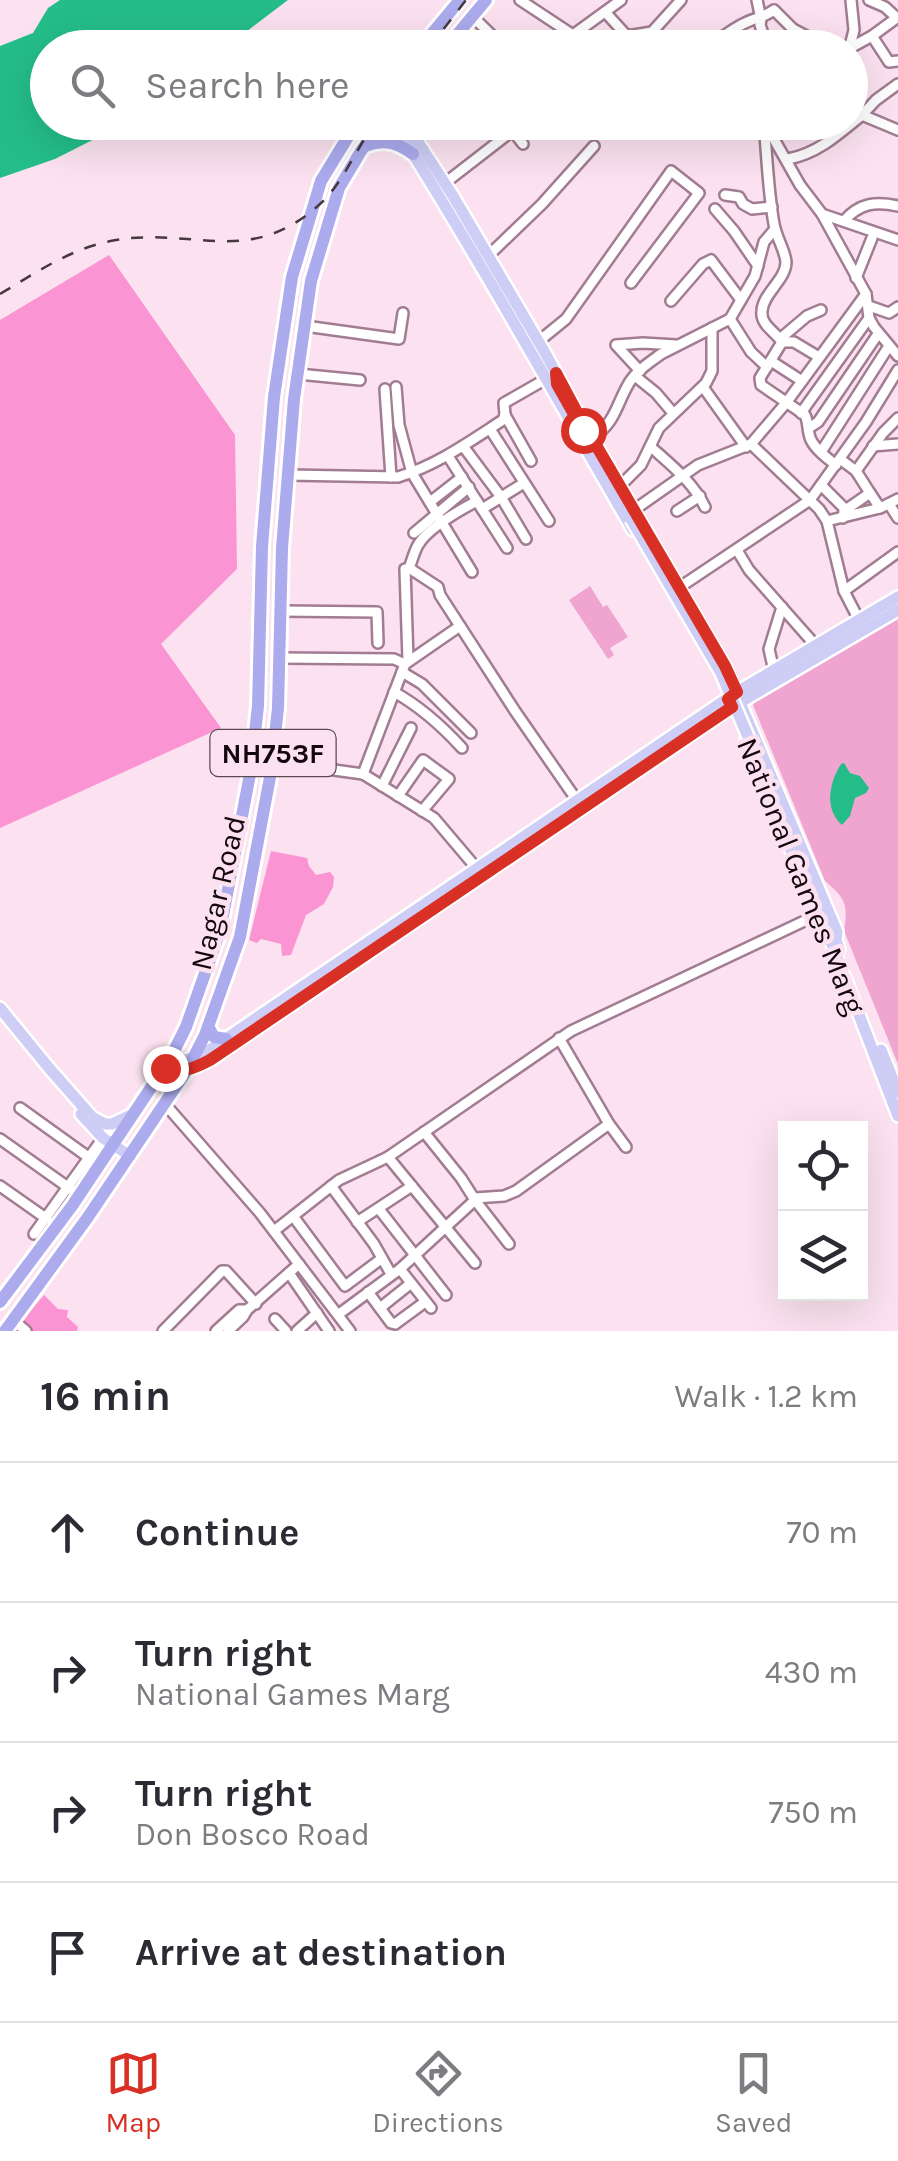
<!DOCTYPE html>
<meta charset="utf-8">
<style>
:root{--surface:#fff;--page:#f7f7f7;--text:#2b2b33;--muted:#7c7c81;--line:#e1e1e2;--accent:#d93025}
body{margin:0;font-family:Karla,sans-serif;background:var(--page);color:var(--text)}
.controls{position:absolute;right:30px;bottom:30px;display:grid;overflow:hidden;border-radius:0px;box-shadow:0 10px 40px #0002}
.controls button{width:90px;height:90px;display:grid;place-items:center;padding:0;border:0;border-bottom:2px solid var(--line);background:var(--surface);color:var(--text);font:50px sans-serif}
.stop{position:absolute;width:30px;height:30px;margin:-22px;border:8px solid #d93025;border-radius:50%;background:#fff}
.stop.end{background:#d93025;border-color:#fff;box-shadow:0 2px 10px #0008}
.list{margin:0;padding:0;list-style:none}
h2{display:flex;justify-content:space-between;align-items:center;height:130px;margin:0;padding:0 40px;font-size:42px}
h2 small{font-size:32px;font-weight:400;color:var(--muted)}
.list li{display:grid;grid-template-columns:65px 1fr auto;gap:30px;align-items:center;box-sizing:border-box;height:140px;padding:0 40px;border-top:2px solid var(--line)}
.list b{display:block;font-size:38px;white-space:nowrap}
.list p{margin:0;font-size:32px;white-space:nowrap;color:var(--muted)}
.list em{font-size:32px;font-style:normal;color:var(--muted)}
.icon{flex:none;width:55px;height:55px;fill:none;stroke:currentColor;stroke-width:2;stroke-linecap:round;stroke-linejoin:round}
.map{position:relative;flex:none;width:898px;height:1331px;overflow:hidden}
.search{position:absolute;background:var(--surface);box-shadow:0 10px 40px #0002;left:30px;right:30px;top:30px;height:110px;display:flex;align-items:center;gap:25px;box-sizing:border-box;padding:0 35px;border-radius:55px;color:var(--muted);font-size:38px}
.sheet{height:690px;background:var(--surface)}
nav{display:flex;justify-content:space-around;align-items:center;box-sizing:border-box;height:140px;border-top:2px solid var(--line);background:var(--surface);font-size:28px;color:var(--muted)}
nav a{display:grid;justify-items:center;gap:5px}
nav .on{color:var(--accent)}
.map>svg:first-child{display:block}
.green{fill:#efa5d0}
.forest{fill:#fb94d2}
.water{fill:#24bd89}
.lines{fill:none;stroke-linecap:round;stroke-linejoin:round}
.minor-casing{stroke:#a27c92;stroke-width:14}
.major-casing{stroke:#fff;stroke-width:16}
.highway-casing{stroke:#fff;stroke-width:18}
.minor{stroke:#fff;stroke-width:9}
.major{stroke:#cdcdf5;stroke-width:11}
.highway{stroke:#ababee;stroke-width:12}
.rail{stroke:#473840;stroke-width:2.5;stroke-dasharray:12 12;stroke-linecap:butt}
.major-bridge-casing{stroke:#fff;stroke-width:16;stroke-linecap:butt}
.major-bridge{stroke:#cdcdf5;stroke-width:11}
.route{stroke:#d93025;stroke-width:12}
.labels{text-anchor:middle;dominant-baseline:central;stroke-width:9;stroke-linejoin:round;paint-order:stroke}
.shield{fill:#fce2f0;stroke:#5a4952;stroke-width:2.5}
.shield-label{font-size:28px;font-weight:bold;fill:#14070e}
.street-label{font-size:30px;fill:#14070e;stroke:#fce2f0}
</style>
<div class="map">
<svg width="898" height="1331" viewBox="0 0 898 1331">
<rect width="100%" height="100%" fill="#fce2f0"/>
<g class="green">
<polygon points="590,586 603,607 607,605 628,637 610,648 614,655 608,659 569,600"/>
<path d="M898,616V1064L844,931C848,904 846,899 825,881L753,705L757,698Z"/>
</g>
<g class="forest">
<polygon points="109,255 235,435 237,569 161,644 221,728 0,828 0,320"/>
<polygon points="271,851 307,858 309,866 316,875 330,872 334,877 333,887 324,904 306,915 291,955 282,956 281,944 261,939 257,943 249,940"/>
<polygon points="44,1295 58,1309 68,1310 67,1317 78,1327 77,1331 30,1331 20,1323"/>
</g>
<g class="water">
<polygon points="60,0 288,0 226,47 48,48 48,122 126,123 55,159 0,178 0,46 33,33 48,8"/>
<path d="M844,763L850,773L860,776L869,788L866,793L855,798L850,816L842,825C824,809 829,783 841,764Z"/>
</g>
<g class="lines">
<defs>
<g id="minor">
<polyline points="520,0 573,35 600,48"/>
<polyline points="757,0 761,19 760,25 768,48"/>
<polyline points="869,0 885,7 897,18"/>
<polyline points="606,13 627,36 643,48"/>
<polyline points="472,16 505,48"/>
<polyline points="793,29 810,38 818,48"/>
<polyline points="627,36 652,32 681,0"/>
<polyline points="872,36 889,62 898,61"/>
<polyline points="850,46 854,30 851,0"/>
<polyline points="565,48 573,35 621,0"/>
<polyline points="665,48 671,44 677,48"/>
<path d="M702,48C717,42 728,32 741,25C753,18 763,18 774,10L792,28L803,48"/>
<polyline points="850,48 872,36 898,17"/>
<polyline points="850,96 862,115 876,100 898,84"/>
<polyline points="506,122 523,144"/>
<polyline points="546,122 547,124"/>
<path d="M764,122C767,156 768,191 774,224C776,237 785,250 786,262C786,280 763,293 762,311C760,325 776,332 782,342L760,378L761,385L805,415C809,423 807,432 811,440C816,450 827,458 836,465"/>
<polyline points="616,124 618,122"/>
<polyline points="766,125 800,185 822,214 898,240"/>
<path d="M788,159C817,154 839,134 862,115L898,130"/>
<polyline points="445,183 512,131"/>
<polyline points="725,195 739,197 743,204 752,209 772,207"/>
<polyline points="715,209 734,231 758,266"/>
<polyline points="822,214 866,294 869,318 874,327 898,356"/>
<path d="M844,221C859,203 876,201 898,206"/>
<polyline points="488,256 542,204 594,146"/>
<polyline points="856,278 872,238"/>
<polyline points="671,301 703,264 711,260 741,300"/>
<polyline points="869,306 889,313 898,307"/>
<polyline points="730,319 751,352 767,367"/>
<polyline points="305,326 399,339 403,313"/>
<polyline points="781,338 807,316 821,310"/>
<polyline points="539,341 566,319 671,171 699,193 631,283"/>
<polyline points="782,342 794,342 819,357"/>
<polyline points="771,361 802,381"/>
<polyline points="640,371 616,345 643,343 676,345"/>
<polyline points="298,374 360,380"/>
<polyline points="635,376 656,393 673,413"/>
<polyline points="396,387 399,425 412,473 472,572"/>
<polyline points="703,387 746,447"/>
<polyline points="385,389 391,477"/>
<polyline points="801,413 869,318"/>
<polyline points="505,415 531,461"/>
<polyline points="809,428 818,422 878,334"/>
<polyline points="490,429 549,521"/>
<path d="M592,439C617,420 615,407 629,383C636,371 650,362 661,354L730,319L755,276L764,242L775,229"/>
<polyline points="751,444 819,509 827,521 844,591 859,620"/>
<polyline points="463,446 501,497 526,539"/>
<polyline points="873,446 898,444"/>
<path d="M651,447C671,465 693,482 705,507"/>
<polyline points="821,452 889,346"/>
<polyline points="448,456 507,548"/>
<polyline points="840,459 856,471 870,493"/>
<polyline points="856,471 883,433 898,418"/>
<path d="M288,475L398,477C437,465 469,442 503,420L505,415L504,403L546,379"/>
<polyline points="821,485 846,510"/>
<polyline points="620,486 641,465 659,428 706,383 712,371 712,328"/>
<polyline points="430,502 462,477"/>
<polyline points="889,504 898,518"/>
<polyline points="880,508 898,499"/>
<polyline points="482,509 524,483"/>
<polyline points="634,510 698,465 751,444 786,403 866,294"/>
<polyline points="677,511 700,496"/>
<polyline points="827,521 880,508 870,493 844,511 843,518"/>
<polyline points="414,533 469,487"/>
<polyline points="737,550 749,570 816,646"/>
<polyline points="409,568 438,587 440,595 515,711 578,802"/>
<polyline points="680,587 810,500 866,422 898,370"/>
<polyline points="844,591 898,552"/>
<polyline points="281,611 377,612 378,643"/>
<polyline points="280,658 394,659 405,664"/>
<path d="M408,660L405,569L409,568C412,561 414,552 418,545C428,528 460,510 477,501"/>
<polyline points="774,671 769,649 782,607"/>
<polyline points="402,672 422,684 471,733"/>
<path d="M394,692C421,707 441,725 462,748"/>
<polyline points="273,757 291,764 363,774 434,818 478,870"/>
<polyline points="363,774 405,664 460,626"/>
<polyline points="382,786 411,728"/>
<polyline points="398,796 423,760 449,779 422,811"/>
<polyline points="559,1038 609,1124 626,1147"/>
<polyline points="165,1104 260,1213 350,1331"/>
<polyline points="20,1108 91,1159"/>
<polyline points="0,1139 79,1195"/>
<polyline points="388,1157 475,1263"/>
<polyline points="0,1186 47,1219"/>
<polyline points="331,1186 374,1244 391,1274"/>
<polyline points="475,1198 504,1196 516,1191 609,1124"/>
<polyline points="475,1200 509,1244"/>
<polyline points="379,1209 446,1295"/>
<polyline points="293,1216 345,1286 381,1259"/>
<polyline points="357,1222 412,1186"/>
<polyline points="274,1231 339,1180 388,1157 571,1031 817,915"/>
<polyline points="34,1234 103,1138"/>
<polyline points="400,1269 431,1308"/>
<polyline points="289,1273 329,1331"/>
<polyline points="368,1292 391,1323 395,1324 425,1302"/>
<polyline points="380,1308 410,1284"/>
<polyline points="339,1314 400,1269 475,1200 461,1178 424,1132"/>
<polyline points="12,1319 26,1331"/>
<polyline points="275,1319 286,1331"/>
<polyline points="163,1331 222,1271 226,1271 256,1304"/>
<polyline points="216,1331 239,1310 247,1310"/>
<polyline points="228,1331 243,1317 247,1310 299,1264"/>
<polyline points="297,1331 317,1313"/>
</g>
<g id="major">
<path d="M393,122C478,256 554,394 633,530"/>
<polyline points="405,122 453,196 544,351 579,416 725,667 837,932 836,940 839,949"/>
<polyline points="746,740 826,936 831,942 898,1116"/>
<polyline points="0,1008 49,1068 92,1117 105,1124 112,1124 131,1115"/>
<polyline points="881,1050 898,1092"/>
<polyline points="170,1059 183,1061 205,1053 737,692 898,597"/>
<path d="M165,1068C182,1074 194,1068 210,1060L732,707L898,610"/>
<polyline points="81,1114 103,1138 130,1156"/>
</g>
<g id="highway">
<polyline points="420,48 460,0"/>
<polyline points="446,48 486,0"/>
<path d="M365,146C385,139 396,142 413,154"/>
<polyline points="208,1026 214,1037 226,1039"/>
<polyline points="0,1302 72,1206 170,1059 186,1027 220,931 251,769 258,706 262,547 274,397 292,277 321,181 357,122"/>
<polyline points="5,1331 88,1217 187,1070 205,1035 240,937 271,772 278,708 282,548 294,399 311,281 339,188 361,151 382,122"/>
</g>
</defs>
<use href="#minor" class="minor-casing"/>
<use href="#major" class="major-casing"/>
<use href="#highway" class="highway-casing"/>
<use href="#minor" class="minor"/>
<use href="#major" class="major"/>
<use href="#highway" class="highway"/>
<g class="rail">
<polyline points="429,48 466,0"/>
<path d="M0,294C37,272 73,247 116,240C194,227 250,268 320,204C344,182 356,148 376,122"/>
</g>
<defs>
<polyline id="major-bridge" points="631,519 721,673 752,746"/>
</defs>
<use href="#major-bridge" class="major-bridge-casing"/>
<use href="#major-bridge" class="major-bridge"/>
</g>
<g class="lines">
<path class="route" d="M165,1068C181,1074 195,1068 210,1060L732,707L728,699L737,692L725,666L579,416L556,373L557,384L583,430"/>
</g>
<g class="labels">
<rect class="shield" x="210.5" y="730" width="125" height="46" rx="8"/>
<g class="shield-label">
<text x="273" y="753">NH753F</text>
</g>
<g class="street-label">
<text transform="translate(801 876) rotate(68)">National Games Marg</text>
<text transform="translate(218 893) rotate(-77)">Nagar Road</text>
</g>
</g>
</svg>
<div class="controls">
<button><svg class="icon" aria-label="locate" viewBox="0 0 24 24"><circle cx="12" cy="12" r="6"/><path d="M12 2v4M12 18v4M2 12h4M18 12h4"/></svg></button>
<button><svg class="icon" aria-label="layers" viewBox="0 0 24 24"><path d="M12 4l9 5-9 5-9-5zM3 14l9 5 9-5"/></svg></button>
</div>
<div class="stop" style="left:583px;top:430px"></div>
<div class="stop end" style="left:165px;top:1068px"></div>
<div class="search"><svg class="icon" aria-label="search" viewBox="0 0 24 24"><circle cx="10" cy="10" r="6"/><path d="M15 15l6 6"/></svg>Search here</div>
</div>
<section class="sheet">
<h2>16 min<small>Walk · 1.2 km</small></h2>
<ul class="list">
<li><svg class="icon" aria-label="ahead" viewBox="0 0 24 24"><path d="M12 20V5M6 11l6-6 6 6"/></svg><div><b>Continue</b></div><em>70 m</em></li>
<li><svg class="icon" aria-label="right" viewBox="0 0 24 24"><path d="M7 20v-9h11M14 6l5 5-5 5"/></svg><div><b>Turn right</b><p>National Games Marg</p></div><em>430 m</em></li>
<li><svg class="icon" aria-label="right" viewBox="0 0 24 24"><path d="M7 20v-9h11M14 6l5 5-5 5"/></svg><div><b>Turn right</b><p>Don Bosco Road</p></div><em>750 m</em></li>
<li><svg class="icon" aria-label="arrive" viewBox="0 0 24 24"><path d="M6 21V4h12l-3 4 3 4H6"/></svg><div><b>Arrive at destination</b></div></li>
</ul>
</section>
<nav>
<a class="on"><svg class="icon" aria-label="map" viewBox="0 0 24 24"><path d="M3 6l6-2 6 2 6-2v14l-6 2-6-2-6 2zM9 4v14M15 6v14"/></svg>Map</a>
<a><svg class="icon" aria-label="directions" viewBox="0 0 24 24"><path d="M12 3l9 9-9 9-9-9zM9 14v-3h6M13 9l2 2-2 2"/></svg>Directions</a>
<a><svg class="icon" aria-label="saved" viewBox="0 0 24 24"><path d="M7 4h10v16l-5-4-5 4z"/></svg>Saved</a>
</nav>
